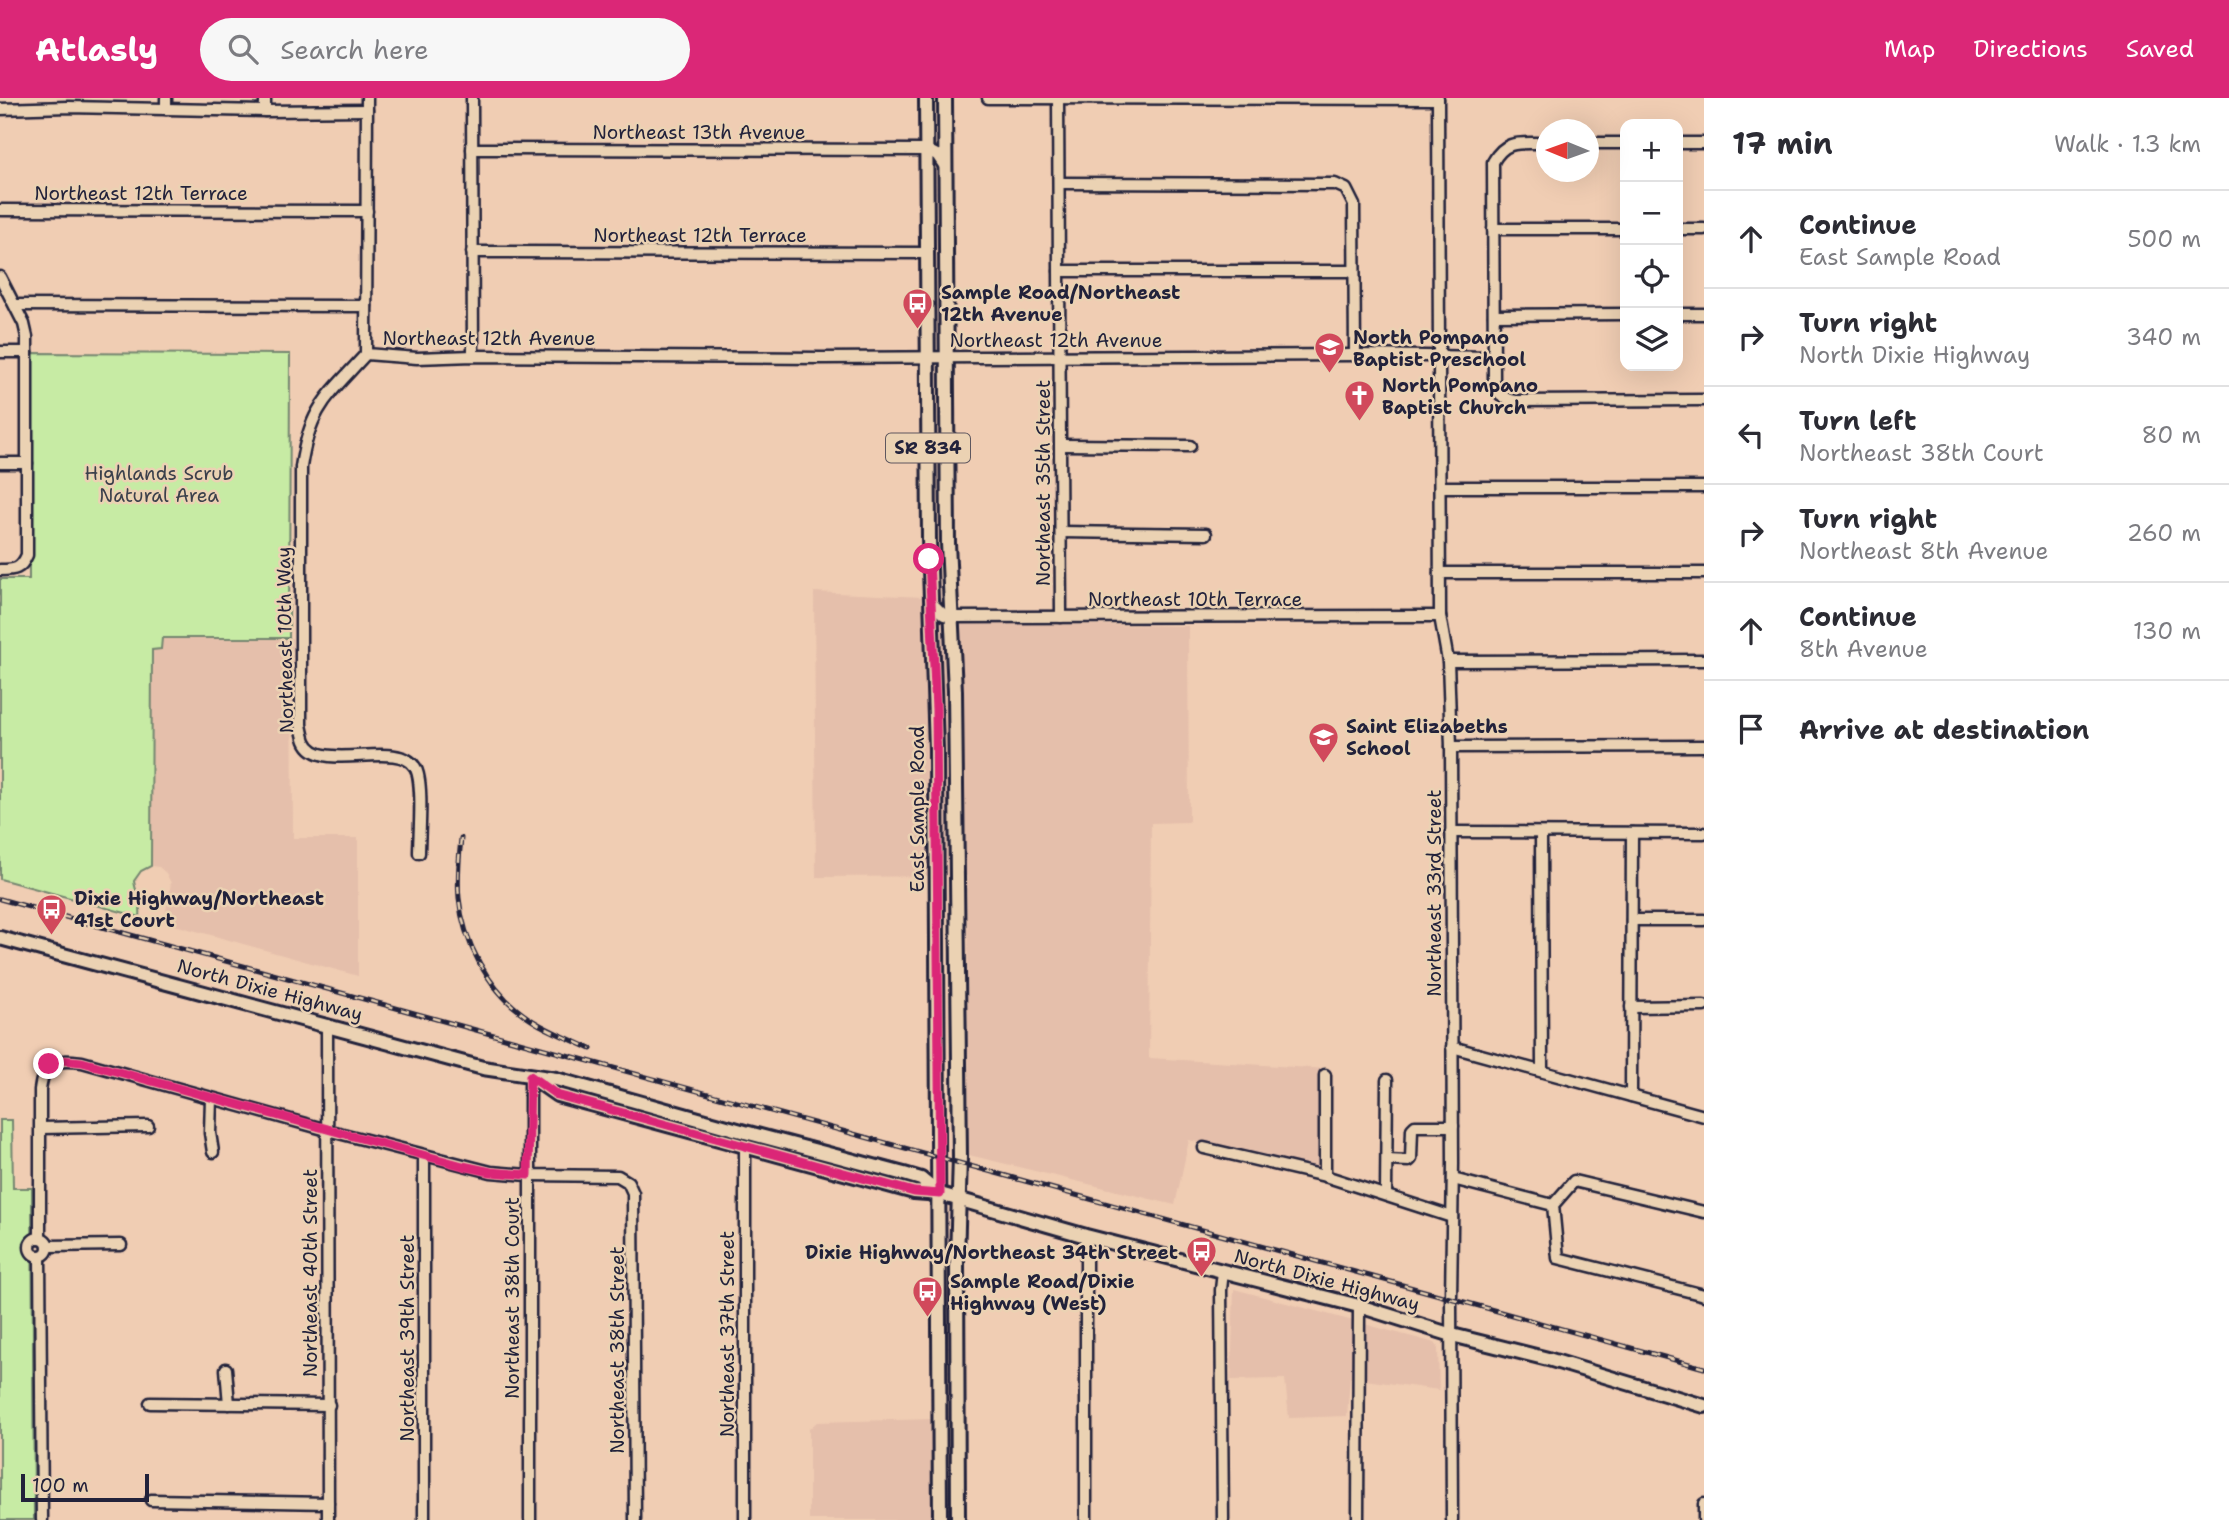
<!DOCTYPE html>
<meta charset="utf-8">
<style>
:root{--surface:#fff;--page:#f7f7f7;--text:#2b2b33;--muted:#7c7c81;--line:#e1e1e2;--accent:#db2777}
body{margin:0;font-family:"Shantell Sans",sans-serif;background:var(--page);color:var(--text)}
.controls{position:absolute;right:21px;top:21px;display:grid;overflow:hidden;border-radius:14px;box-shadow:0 7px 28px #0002}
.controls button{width:63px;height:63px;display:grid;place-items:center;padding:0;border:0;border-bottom:2px solid var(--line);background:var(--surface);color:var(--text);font:35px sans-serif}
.compass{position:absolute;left:1536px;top:21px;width:63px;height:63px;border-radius:50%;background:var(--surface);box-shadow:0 7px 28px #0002;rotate:271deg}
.scale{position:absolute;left:21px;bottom:18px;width:128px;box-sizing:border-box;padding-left:7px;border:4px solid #22223b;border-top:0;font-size:19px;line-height:24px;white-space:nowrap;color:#22223b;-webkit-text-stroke:5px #ebd2b3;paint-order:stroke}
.stop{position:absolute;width:21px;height:21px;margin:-16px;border:5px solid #db2777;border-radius:50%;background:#fff}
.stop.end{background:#db2777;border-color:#fff;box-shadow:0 2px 7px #0008}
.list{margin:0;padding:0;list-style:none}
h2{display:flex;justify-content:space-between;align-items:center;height:91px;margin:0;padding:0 28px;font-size:30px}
h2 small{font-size:23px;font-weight:400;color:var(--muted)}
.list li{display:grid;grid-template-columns:46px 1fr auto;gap:21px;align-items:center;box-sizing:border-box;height:98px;padding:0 28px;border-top:2px solid var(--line)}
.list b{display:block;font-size:26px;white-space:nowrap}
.list p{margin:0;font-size:23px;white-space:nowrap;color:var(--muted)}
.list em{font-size:23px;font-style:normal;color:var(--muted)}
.icon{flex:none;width:38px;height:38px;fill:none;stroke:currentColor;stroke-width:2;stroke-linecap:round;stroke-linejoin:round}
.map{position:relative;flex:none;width:1704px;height:1422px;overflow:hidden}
header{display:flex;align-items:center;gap:42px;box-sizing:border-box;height:98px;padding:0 35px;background:var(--accent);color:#fff}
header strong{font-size:33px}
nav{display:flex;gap:38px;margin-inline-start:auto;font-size:24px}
.search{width:490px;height:63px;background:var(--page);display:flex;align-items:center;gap:18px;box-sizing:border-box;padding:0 24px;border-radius:38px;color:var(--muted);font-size:26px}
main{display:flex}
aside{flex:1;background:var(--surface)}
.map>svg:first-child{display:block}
.built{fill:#e5bfab}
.green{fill:#c7eba4;stroke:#748670;stroke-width:2}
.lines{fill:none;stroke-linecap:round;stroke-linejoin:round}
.minor-casing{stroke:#22223b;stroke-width:15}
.major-casing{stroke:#22223b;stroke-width:18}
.minor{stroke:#ebd2b3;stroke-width:10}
.major{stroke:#ebd2b3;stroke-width:12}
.rail-casing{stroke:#22223b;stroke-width:5}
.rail{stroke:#ebd2b3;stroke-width:2.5;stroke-dasharray:8;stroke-linecap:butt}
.route{stroke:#db2777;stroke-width:9}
.labels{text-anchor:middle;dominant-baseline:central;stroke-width:5;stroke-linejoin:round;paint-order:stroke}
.shield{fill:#ebd2b3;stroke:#5e575f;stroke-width:2}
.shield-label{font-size:18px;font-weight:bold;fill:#22223b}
.street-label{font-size:19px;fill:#22223b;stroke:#ebd2b3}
.poi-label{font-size:19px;font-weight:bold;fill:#22223b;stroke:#ebd2b3;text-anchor:start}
.park-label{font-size:19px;fill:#3b404b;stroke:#ebd2b3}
</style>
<header>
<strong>Atlasly</strong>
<div class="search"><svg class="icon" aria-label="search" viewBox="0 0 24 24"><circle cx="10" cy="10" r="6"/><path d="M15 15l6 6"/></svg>Search here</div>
<nav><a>Map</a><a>Directions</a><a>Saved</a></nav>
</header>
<main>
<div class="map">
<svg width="1704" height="1422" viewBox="0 0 1704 1422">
<rect width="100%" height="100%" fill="#f0cdb3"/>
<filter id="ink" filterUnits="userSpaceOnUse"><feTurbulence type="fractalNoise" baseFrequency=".0143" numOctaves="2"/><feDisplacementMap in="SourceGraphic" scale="14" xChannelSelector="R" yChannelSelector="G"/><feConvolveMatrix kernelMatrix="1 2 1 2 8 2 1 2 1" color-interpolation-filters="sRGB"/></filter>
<g filter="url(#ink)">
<g class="built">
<polygon points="814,494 923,499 969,526 1188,528 1189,724 1151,725 1149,960 1327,971 1321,1073 1189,1042 1175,1107 969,1057 967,778 816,779"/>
<polygon points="162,540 292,540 293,740 358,740 358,878 164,824 171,785 166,775 159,769 151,768 152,552"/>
<polygon points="1234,1191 1435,1245 1438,1249 1439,1292 1350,1280 1347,1318 1289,1320 1285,1281 1231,1282"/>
<polygon points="932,1321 931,1422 809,1422 809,1331 817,1324"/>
</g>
<g class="green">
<path d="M28,255L290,256L289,540H162L161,551L152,552L151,768L141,773L134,783C136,796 142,805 140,819L0,781V481H29Z"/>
<polygon points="0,1022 12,1022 13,1090 32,1090 34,1422 0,1422"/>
</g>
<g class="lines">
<defs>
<g id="minor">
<polyline points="166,0 166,11"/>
<polyline points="472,0 473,258"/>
<polyline points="988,0 1438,1"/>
<polyline points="1058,0 1061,519"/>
<polyline points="1438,0 1440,518 1448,563 1451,649 1453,1065 1451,1200 1452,1422"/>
<polyline points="0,11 68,9 265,13 367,12"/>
<polyline points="265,13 265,0"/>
<path d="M1546,45C1522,46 1506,40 1493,64L1494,286C1499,297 1503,301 1516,303L1704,302"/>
<polyline points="1588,45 1625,45"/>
<polyline points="1678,45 1704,45"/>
<polyline points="472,51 927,52 937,57 945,69"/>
<polyline points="1059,85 1335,86 1346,91 1354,107 1355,257"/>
<polyline points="0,112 367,113"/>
<polyline points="1493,131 1625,131"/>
<polyline points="1678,131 1704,131"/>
<polyline points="472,154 927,155"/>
<polyline points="1059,173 1354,173"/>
<path d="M0,179L24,226L27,239V457C21,471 15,472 0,472"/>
<polyline points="15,207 366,208"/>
<polyline points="1678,216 1704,216"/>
<polyline points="1494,217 1625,216"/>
<polyline points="0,254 27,254"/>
<polyline points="366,256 417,260 473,258 822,260 1355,257 1494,259"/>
<path d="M366,256C327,299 310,309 301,369V627C302,631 303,638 305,643C319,677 397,640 415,669C424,683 419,736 419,755"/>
<polyline points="366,256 367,0"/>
<polyline points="1061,347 1190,348"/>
<polyline points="0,365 27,365"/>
<polyline points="1440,389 1704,389"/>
<polyline points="1061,434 1206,436"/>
<polyline points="1440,475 1704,475"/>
<polyline points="931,504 944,517 951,519 1440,518"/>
<polyline points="1448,563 1704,562"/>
<polyline points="1451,649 1704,648"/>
<polyline points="1451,734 1704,735"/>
<polyline points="1541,735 1542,972"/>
<polyline points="1632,822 1704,822"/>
<polyline points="1631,909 1704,908"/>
<polyline points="327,927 328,1422"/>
<polyline points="1452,949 1704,1018"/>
<polyline points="530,978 530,1422"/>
<polyline points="1631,998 1632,735"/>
<polyline points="211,1000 210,1035 213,1054"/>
<polyline points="41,1030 148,1028"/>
<polyline points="1204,1050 1325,1078 1452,1119"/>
<polyline points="1387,1062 1409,1063 1411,1061 1412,1031 1415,1028 1453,1028"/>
<polyline points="1325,1078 1325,977"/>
<polyline points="1453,1081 1553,1107"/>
<polyline points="1386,1097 1387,982"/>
<polyline points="1704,1114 1574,1083 1553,1107 1558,1160 1704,1197"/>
<polyline points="1086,1138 1086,1422"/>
<path d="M40,1140V992C44,962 55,961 82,964L327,1032L491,1074L528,1077L618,1078L628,1084L633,1095L635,1422"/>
<circle cx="39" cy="1149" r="9"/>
<polyline points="48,1148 121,1147"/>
<polyline points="40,1158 42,1422"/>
<polyline points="226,1271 229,1306"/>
<polyline points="150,1305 329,1307"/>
<polyline points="151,1402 328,1405"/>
<polyline points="424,1422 424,1058"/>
<polyline points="745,1422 745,1050"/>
<polyline points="1223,1422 1221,1192 1223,1173"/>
<polyline points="1358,1422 1359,1208"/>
<polyline points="1704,1422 1704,1406"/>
</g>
<g id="major">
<polyline points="926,0 929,441 936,651 940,1422"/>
<polyline points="945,0 948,445 955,593 960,1059 957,1162 958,1422"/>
<polyline points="0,840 483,970 556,981 745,1034 904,1076 921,1081 939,1096"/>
<polyline points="530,978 557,997 914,1094 940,1096 1086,1138 1359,1208 1452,1237 1548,1261 1704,1308"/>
</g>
</defs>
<use href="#minor" class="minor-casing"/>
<use href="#major" class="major-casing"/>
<use href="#minor" class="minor"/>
<use href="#major" class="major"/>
<defs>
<g id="rail">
<path d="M461,740C459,760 457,780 459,800C463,843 488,891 523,916C542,931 569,940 591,951"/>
<polyline points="0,801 1704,1270"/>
</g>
</defs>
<use href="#rail" class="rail-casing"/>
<use href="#rail" class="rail"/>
</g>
</g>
<g class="lines" filter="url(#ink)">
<polyline class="route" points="49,966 61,962 82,964 463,1068 491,1074 528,1077 530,978 557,997 914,1094 940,1096 936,612 929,461"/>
</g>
<defs>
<symbol id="bus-pin" viewBox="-11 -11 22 30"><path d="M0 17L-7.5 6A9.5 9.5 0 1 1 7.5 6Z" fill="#d1495b" stroke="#ebd2b3"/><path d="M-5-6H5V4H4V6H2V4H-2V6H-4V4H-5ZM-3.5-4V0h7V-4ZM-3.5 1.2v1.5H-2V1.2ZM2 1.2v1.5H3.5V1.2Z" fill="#fff"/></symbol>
<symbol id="school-pin" viewBox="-11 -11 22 30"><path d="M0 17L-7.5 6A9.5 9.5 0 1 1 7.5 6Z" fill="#d1495b" stroke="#ebd2b3"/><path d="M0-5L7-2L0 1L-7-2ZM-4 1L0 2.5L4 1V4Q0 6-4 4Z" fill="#fff"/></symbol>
<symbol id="church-pin" viewBox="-11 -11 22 30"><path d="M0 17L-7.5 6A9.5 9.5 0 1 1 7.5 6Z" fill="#d1495b" stroke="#ebd2b3"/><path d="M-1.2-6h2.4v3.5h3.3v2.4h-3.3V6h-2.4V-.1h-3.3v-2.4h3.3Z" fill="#fff"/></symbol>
</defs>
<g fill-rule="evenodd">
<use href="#bus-pin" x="900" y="188" width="35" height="47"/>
<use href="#school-pin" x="1312" y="232" width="35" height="47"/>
<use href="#church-pin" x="1342" y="280" width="35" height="47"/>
<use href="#school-pin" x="1306" y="622" width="35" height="47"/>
<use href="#bus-pin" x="34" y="794" width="35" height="47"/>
<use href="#bus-pin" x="1184" y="1136" width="35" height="47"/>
<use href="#bus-pin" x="910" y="1176" width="35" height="47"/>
</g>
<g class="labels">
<rect class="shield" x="886" y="335.5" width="84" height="29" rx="5"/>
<g class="shield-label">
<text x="928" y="350">SR 834</text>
</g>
<g class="street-label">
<text x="699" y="34">Northeast 13th Avenue</text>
<text x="141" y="95">Northeast 12th Terrace</text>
<text x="700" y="137">Northeast 12th Terrace</text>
<text x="489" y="240">Northeast 12th Avenue</text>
<text x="1056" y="242">Northeast 12th Avenue</text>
<text transform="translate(1043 385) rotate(-90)">Northeast 35th Street</text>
<text x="1195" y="501">Northeast 10th Terrace</text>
<text transform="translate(285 542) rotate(-91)">Northeast 10th Way</text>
<text transform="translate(917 711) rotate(-90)">East Sample Road</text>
<text transform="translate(1434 795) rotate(-90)">Northeast 33rd Street</text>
<text transform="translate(270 892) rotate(15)">North Dixie Highway</text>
<text transform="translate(310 1175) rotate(-90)">Northeast 40th Street</text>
<text transform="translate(1327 1182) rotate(15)">North Dixie Highway</text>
<text transform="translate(512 1200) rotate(-90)">Northeast 38th Court</text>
<text transform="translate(727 1236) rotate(-90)">Northeast 37th Street</text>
<text transform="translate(407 1240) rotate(-90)">Northeast 39th Street</text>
<text transform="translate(617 1252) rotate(-90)">Northeast 38th Street</text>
</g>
<g class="poi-label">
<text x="941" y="194">Sample Road/Northeast<tspan x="941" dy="22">12th Avenue</tspan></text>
<text x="1353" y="239">North Pompano<tspan x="1353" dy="22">Baptist Preschool</tspan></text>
<text x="1382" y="287">North Pompano<tspan x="1382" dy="22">Baptist Church</tspan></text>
<text x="1346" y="628">Saint Elizabeths<tspan x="1346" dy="22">School</tspan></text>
<text x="74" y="800">Dixie Highway/Northeast<tspan x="74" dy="22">41st Court</tspan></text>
<text x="1178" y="1154" text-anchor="end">Dixie Highway/Northeast 34th Street</text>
<text x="950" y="1183">Sample Road/Dixie<tspan x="950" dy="22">Highway (West)</tspan></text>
</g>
<g class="park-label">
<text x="159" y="375">Highlands Scrub<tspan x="159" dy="22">Natural Area</tspan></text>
</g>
</g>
</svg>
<div class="controls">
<button>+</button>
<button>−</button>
<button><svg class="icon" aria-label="locate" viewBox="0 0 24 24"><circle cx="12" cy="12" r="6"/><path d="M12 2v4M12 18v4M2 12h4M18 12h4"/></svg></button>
<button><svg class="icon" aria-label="layers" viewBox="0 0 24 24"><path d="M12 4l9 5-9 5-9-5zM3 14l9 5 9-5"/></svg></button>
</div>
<svg class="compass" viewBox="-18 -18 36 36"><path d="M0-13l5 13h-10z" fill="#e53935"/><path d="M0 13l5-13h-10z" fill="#7c7c81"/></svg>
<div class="scale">100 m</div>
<div class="stop" style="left:929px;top:461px"></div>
<div class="stop end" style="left:49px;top:966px"></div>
</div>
<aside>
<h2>17 min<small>Walk · 1.3 km</small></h2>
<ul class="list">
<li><svg class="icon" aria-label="ahead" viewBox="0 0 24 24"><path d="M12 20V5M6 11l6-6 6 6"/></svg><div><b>Continue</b><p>East Sample Road</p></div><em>500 m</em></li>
<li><svg class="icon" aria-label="right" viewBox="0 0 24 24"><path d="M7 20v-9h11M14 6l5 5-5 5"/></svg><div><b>Turn right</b><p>North Dixie Highway</p></div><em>340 m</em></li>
<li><svg class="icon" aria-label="left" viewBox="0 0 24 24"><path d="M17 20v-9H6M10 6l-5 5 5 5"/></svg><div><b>Turn left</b><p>Northeast 38th Court</p></div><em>80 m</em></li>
<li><svg class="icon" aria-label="right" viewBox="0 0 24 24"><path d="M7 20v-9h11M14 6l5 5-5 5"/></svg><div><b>Turn right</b><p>Northeast 8th Avenue</p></div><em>260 m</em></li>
<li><svg class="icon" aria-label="ahead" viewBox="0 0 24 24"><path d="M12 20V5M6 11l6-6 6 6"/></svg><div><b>Continue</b><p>8th Avenue</p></div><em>130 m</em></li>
<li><svg class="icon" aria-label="arrive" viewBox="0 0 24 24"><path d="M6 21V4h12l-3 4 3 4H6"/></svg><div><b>Arrive at destination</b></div></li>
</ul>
</aside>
</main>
